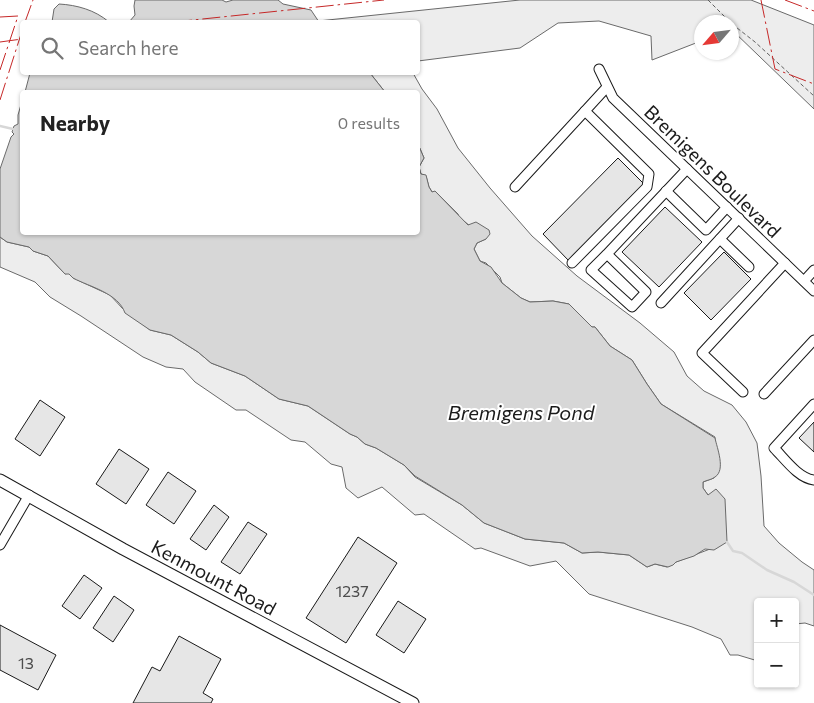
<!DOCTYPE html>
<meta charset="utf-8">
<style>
:root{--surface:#fff;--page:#f6f6f6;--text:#222;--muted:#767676;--line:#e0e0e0}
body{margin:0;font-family:Commissioner,sans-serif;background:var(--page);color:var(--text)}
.controls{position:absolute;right:15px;bottom:15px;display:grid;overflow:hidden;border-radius:5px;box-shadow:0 1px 4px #0004}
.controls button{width:45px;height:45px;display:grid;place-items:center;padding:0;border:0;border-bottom:1px solid var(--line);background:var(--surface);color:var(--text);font:25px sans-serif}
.compass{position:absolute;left:694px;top:15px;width:45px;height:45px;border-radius:50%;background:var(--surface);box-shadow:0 1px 4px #0004;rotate:242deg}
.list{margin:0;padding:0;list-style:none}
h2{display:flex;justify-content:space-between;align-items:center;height:65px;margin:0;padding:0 20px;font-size:21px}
h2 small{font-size:16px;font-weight:400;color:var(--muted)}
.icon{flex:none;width:28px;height:28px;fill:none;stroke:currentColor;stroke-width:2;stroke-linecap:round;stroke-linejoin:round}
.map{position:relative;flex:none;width:814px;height:703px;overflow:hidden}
.search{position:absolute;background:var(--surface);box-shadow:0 1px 4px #0004;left:20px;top:20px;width:400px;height:55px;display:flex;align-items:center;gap:12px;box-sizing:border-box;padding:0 18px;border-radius:5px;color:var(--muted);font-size:19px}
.panel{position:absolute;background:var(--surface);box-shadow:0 1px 4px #0004;left:20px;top:90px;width:400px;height:145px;border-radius:5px}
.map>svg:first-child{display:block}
.built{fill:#ededed;stroke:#6a6a6a}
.water{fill:#d7d7d7;stroke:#6a6a6a}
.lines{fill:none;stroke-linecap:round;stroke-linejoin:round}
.stream{stroke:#d7d7d7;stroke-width:2.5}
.building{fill:#e6e6e6;stroke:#1a1a1a}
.minor-casing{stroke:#1a1a1a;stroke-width:11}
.major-casing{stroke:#1a1a1a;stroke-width:13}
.path{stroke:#5f5f5f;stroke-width:1;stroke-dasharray:4 2.5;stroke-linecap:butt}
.minor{stroke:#fff;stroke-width:9}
.major{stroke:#fff;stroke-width:11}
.power{stroke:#c62828;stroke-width:1;stroke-dasharray:18 4 2.5 4;stroke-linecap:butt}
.labels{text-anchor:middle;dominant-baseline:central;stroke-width:4;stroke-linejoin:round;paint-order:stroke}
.number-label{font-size:16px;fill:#4d4d4d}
.street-label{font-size:19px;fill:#1a1a1a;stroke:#fff}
.water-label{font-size:20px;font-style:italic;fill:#1a1a1a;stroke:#fff}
</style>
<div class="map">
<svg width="814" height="703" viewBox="0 0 814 703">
<rect width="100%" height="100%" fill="#fff"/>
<g class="built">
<polygon points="520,0 751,0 814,25 814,109 732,30 732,22 702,22 701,41 652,60 651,36 599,21 558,23 520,48 418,61 418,22 319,22 318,21"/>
<polygon points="370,73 413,73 422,89 437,109 458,148 490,188 532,236 577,276 640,323 674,352 687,376 704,391 732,405 746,422 757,443 761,476 764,526 779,543 802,562 814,570 814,626 805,623 795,624 795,602 758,602 758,661 738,655 730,655 721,639 692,627 589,594 556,561 530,566 481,548 475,549 424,514 415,515 382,487 358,498 346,488 342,467 331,464 305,442 291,440 246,410 236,410 195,382 183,369 166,367 143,357 81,316 50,297 35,282 0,267 0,237 7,242 29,247 33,251 48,256 65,274 69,273 73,278 110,295 123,309 150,330 171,335 198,352 211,363 245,376 279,399 308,406 350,434 357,437 365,444 376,448 404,465 415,477 462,505 484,523 525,539 564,543 582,553 598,552 629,555 647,567 655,564 667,567 676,562 710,549 708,495 703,488 703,482 714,478 715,437 661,404 647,384 632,360 610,346 595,327 592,327 569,304 553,301 530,302 521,298 502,283 500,277 486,263 480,261 474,249 477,243 486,239 459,217 458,214 435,191 433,193 429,187 426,176 421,174 419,167 424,158 418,144 418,92 385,92"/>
</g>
<g class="water">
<polygon points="135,0 222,0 226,2 233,0 278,0 283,4 311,10 319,22 125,22 129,22 135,15 134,6"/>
<path d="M59,4C77,5 95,10 109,22H52L54,9Z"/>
<polygon points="30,73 370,73 385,92 25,92"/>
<path d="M22,101V232H418V144L424,158L419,167L421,174L426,175L429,187L432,192L435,191L468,225L476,222L489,230L490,234L486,239L477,243L474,249L480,261L491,267L502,283L521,298L530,302L553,301L569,304L592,327H595L610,346L632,360L647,384L661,404L715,438C717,448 726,470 715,477C711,480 707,480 703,482V488L708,495L716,489L725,499L727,542L714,550L705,549L694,556L676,562L673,565L668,567L655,564L647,567L629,555L598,552L582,553L564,543L525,539L484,523L462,505L415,476L404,465L376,448L365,444L357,437L350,434L308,406L279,399L245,376L211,363L198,352L171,335L150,330L125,313C118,293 90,287 73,278L69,274H65L48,256L33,251L29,247L7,242L0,237V169L11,137L14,134L12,132L14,126L18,124V115Z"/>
</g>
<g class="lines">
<g class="stream">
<polyline points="0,126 13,129"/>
<polyline points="727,542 733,551 742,553 767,570 794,582 814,595"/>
</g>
</g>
<g class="building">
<polygon points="618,158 645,185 569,261 543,234"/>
<polygon points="665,207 702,242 659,287 622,252"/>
<polygon points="724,252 751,279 711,320 684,293"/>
<polygon points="40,400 65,417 40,456 15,439"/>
<polygon points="814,422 814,452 799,438"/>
<polygon points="119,449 149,469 126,504 96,484"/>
<polygon points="168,472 196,491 174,524 146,505"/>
<polygon points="214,505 229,517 206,550 190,539"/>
<polygon points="248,522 267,534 240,574 221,562"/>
<polygon points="358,537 397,563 346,643 306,618"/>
<polygon points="84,575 102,588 80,619 62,606"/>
<polygon points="114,596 134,610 113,642 93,628"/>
<polygon points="398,601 426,619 404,653 376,635"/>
<polygon points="0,625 56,655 38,690 0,670"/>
<polygon points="179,636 221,659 203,693 213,699 211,703 133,703 152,667 160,671"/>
</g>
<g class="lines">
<defs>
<g id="minor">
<polyline points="599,69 613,98 814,291"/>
<polyline points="515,187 585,111"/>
<polyline points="666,191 706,230 727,207"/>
<polyline points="720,239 749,267"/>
<polyline points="607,254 591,270 632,307 646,292 607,254 687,169"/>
<polyline points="572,263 647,187 649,174 585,111 607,87"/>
<polyline points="804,281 814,270"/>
<polyline points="661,303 739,218"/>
<polyline points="743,392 702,353 785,263"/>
<polyline points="764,394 814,340"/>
<path d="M814,404L774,448C785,459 798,478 814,480"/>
<polyline points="0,545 29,495"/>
</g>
<polyline id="major" points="0,480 123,549 413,703"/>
</defs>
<use href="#minor" class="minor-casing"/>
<use href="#major" class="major-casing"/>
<g class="path">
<polyline points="708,0 730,22"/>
<polyline points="732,24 755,42 814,96"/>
</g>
<use href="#minor" class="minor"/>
<use href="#major" class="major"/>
<g class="power">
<polyline points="761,0 775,69 814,84"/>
<polyline points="785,0 814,11"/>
<polyline points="0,17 18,16 0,70"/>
<polyline points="25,22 33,0"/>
<polyline points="174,22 384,0"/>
<polyline points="0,42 22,39"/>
<polyline points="0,100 22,31"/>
</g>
</g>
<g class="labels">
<g class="number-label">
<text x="352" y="590">1237</text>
<text x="26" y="662">13</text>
</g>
<g class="street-label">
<text transform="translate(713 171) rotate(44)">Bremigens Boulevard</text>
<text transform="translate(214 577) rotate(28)">Kenmount Road</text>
</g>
<g class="water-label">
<text x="521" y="412">Bremigens Pond</text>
</g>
</g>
</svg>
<div class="controls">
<button>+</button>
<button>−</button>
</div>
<svg class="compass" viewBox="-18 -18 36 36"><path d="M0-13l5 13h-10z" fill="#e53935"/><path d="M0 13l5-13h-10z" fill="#767676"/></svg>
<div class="search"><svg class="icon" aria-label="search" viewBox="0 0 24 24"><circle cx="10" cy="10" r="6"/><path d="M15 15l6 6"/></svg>Search here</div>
<section class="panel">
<h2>Nearby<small>0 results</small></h2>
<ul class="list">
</ul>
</section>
</div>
